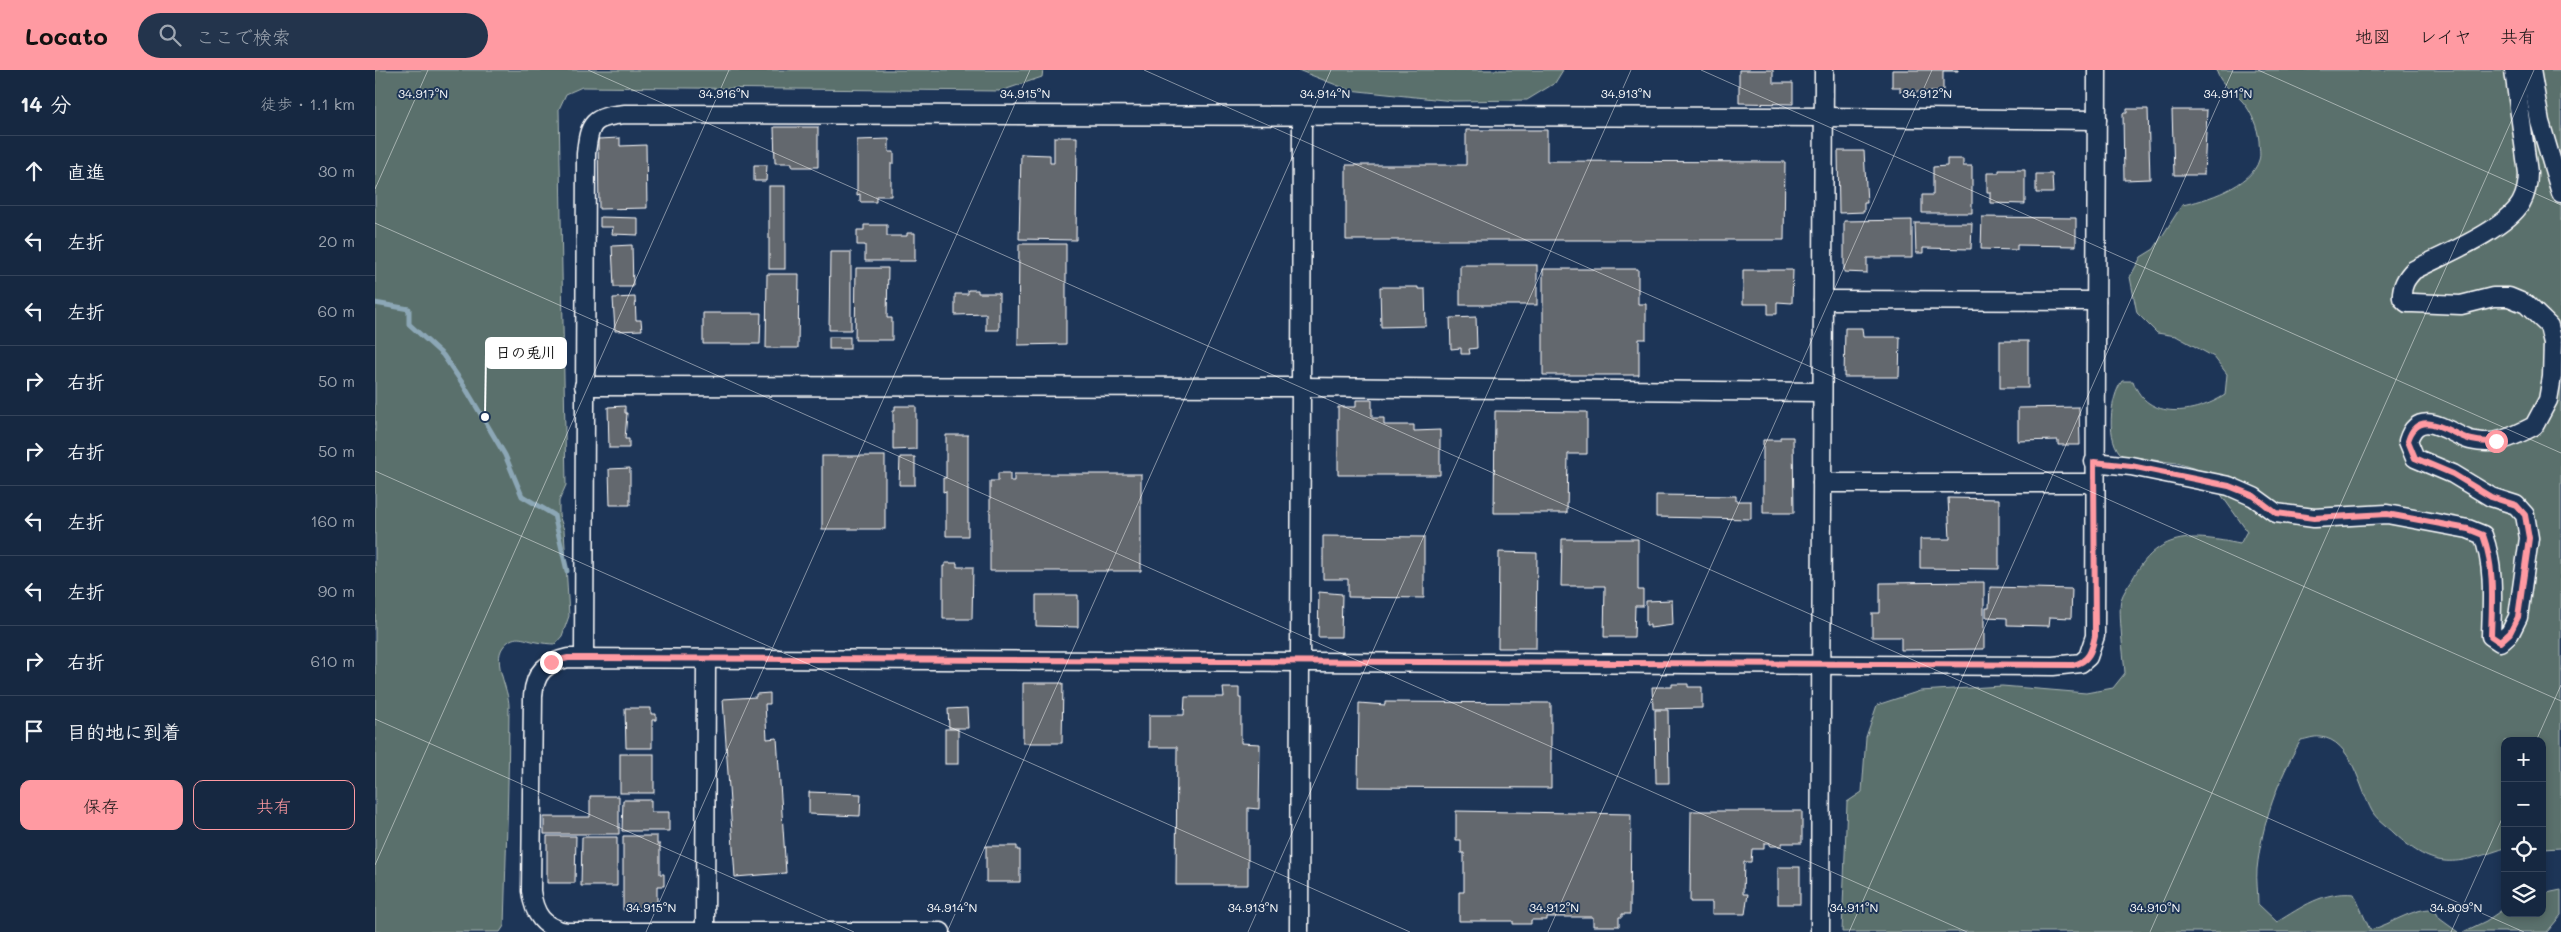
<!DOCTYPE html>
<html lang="ja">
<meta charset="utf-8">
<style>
:root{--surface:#162841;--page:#23344c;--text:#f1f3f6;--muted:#9ea6b1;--line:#35445a;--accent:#ff9aa2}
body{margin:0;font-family:Mali,"Klee One",sans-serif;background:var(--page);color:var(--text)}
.controls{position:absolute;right:15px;bottom:15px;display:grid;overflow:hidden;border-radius:10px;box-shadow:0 2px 8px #0003}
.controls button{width:45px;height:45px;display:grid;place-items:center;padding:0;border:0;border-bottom:1px solid var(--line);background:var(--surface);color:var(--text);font:25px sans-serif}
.stop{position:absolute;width:15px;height:15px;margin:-11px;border:4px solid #ff9aa2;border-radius:50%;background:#fff}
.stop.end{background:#ff9aa2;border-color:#fff;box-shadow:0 1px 5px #0008}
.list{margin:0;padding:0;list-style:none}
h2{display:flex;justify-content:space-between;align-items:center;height:65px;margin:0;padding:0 20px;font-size:21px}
h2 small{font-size:16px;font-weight:400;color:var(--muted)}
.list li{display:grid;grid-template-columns:32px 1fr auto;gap:15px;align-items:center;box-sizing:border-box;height:70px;padding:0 20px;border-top:1px solid var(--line)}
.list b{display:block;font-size:19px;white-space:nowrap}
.list em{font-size:16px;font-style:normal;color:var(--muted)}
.actions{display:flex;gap:10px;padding:15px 20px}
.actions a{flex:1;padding:11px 0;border:1px solid var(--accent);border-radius:10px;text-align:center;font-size:18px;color:var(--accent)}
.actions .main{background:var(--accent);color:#111}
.icon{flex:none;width:28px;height:28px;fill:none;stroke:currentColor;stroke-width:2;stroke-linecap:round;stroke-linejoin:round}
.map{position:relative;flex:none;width:2186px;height:862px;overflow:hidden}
header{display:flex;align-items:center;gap:30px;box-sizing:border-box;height:70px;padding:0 25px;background:var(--accent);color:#111}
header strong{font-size:24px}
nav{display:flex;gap:28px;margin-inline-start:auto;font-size:18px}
.search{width:350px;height:45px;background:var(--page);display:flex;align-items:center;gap:12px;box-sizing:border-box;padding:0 18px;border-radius:28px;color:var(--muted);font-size:19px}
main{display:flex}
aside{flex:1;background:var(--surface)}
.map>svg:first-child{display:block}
.green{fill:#5a706c;stroke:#acb8b6}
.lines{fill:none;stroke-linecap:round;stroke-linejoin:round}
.stream{stroke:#8ca7b6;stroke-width:5}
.building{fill:#64676e;stroke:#fff}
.minor-casing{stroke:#fff;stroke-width:21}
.minor{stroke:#1d3557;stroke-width:18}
.route{stroke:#ff9aa2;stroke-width:6}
.ticks{fill:none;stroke:#fff;stroke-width:1;stroke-opacity:0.45}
.ticks-label{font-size:12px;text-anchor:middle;fill:#fff;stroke:#1d3557;stroke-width:4;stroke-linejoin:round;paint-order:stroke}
.leader{fill:none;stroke:#fff;stroke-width:2}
.callout-dot{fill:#fff;stroke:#1d3557;stroke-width:2}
.callout{fill:#fff;stroke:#fff;stroke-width:2}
.callout-label{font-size:15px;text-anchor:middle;font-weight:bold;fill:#111}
</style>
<header>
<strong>Locato</strong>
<div class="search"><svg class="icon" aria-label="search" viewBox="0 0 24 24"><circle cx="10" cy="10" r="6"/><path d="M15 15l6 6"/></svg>ここで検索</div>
<nav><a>地図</a><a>レイヤ</a><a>共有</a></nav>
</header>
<main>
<aside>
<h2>14 分<small>徒歩 · 1.1 km</small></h2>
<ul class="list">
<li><svg class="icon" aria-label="ahead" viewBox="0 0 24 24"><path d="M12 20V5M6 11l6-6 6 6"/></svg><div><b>直進</b></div><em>30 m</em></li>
<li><svg class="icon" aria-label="left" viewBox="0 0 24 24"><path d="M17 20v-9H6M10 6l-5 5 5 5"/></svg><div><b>左折</b></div><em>20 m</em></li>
<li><svg class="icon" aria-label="left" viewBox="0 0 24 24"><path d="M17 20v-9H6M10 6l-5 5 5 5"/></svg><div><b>左折</b></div><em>60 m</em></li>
<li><svg class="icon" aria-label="right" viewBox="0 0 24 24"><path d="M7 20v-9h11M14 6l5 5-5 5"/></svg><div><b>右折</b></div><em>50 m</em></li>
<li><svg class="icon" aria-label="right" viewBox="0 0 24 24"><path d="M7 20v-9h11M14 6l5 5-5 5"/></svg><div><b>右折</b></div><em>50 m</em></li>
<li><svg class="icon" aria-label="left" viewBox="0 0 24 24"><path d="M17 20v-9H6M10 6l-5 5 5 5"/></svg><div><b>左折</b></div><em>160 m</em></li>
<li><svg class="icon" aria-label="left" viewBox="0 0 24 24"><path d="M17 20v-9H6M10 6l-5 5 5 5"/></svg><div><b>左折</b></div><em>90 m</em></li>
<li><svg class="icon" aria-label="right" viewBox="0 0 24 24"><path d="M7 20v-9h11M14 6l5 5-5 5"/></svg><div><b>右折</b></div><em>610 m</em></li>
<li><svg class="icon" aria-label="arrive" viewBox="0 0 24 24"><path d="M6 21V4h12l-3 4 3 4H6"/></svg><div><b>目的地に到着</b></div></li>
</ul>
<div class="actions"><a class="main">保存</a><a>共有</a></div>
</aside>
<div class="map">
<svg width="2186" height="862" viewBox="0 0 2186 862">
<rect width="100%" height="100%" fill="#1d3557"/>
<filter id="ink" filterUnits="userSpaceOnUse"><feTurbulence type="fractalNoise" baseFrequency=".02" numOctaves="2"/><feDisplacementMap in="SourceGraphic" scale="10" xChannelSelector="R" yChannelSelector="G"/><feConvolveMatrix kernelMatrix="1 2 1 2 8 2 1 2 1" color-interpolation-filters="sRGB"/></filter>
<g filter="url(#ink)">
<g class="green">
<path d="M0,0H668L667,7L626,21L207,17L191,24L184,39L191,415L184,431V445L189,460L194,546L187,566L180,574C174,574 167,573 161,572C147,569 139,563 128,577C117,592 134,619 134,636C134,709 131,782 129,856L125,862H0Z"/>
<polygon points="923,0 1188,0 1180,13 1152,30 1078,31 974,20"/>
<path d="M1841,0H2186V778L2167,779V671H2130V778C2080,795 2060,801 2019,763C2012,756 2001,749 1997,741C1985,720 1977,669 1945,667C1939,666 1932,669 1926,670C1903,709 1887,753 1882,799C1881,810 1883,822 1883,834L1902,852C1927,837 1948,821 1979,824L1995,860C2017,854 2037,838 2059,839L2065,849L2083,862H1467L1472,732L1487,722L1491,667L1502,635L1545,621L1627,616L1711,623L1738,618L1750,603C1749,589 1743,540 1746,530C1748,523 1753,516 1757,510C1783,461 1816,464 1865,474L1872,461L1830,402L1802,393L1748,386C1730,372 1735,327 1747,311H1758C1772,352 1820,344 1850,325L1852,304L1839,287L1801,266L1782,263L1762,243L1755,207L1766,187L1779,179L1807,135C1829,131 1877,116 1884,90C1886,85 1884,76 1884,71C1883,58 1876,41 1868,32C1857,19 1847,17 1841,0Z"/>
<polygon points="2186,820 2186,845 2172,862 2088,862 2111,851 2130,838 2130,843 2167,843 2167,824"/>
</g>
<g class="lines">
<polyline class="stream" points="0,233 34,239 34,254 68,285 88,314 130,385 147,426 179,445 192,501"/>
</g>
<g class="building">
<polygon points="1364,0 1398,0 1398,13 1418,13 1418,34 1364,33"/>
<polygon points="1517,0 1583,0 1583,1 1568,1 1568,22 1525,22 1525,17 1517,17"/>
<polygon points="1752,39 1773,39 1775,109 1749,110 1748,43 1752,43"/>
<polygon points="1797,40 1832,40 1829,105 1799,105"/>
<polygon points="399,57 443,57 443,97 417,97 417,93 400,93"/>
<polygon points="1091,60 1172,60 1172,91 1410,92 1409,170 971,170 971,95 1091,95"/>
<polygon points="679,67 702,67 701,170 644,169 646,84 675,85 675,93 679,93"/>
<polygon points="245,68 245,76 271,75 272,138 224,139 223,69"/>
<polygon points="514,69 514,82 519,82 519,93 516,93 516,126 501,126 501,132 485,132 485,124 482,125 482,70"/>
<polygon points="1463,81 1489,81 1492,133 1489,133 1489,142 1464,143"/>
<polygon points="1572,89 1588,89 1588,96 1597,96 1597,143 1547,143 1547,125 1558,125 1558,97 1572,96"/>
<polygon points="379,95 392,95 391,111 379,111"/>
<polygon points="1624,100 1650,100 1650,134 1615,133 1615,122 1612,122 1612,103 1624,103"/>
<polygon points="1661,104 1677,104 1678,123 1661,123"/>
<rect x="394" y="116" width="16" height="83"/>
<polygon points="225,147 263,148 263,165 237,164 238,157 225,157"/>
<polygon points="1607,147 1701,148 1701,176 1642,175 1642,180 1606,179"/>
<polygon points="1537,150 1537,188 1492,188 1492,203 1469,202 1469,151"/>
<polygon points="1540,153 1597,153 1596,179 1548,178 1548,183 1541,183"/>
<polygon points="489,155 512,155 512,166 532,166 532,163 540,163 540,191 490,191 490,175 482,175 482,160 489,160"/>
<polygon points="644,174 691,174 691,274 643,275"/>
<polygon points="257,175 258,217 239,217 237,176"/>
<polygon points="455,182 476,182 476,260 454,260"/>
<rect x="1085" y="195" width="77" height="40"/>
<polygon points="481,198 513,198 512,248 517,248 517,270 480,270"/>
<polygon points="1168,199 1263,199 1263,234 1271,234 1271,269 1264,269 1264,305 1168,305"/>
<polygon points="1368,200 1418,200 1417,233 1402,232 1402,244 1393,244 1393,234 1368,234"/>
<polygon points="392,204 424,204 423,278 391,278"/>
<polygon points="1005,217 1043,217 1043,219 1050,219 1051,256 1006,257"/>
<polygon points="593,220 603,220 603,223 624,223 624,260 611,260 611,244 580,245 580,224 593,224"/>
<polygon points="260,227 261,250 266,250 267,260 240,261 238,228"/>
<polygon points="328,243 386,243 385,274 328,274"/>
<polygon points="1101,247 1102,278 1094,279 1095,284 1086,284 1086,278 1076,279 1075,248"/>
<polygon points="1470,258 1487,258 1488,267 1525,267 1524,307 1469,307"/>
<rect x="454" y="267" width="21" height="12"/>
<rect x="1625" y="271" width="28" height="47"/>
<polygon points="981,330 997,330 997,348 1009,348 1009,355 1039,355 1039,361 1065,360 1065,405 963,405 963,337 981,337"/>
<polygon points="250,336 250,343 252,343 250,369 254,369 254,378 234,378 233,337"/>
<polygon points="520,336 541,336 541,379 518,380 518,340 520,340"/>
<polygon points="1704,337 1705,375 1683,375 1683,370 1643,371 1643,338"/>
<polygon points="1120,341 1212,342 1212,384 1193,384 1192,443 1119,443"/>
<polygon points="571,365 593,365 593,466 571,466 571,421 568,422 568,408 571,408"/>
<polygon points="1405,367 1418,367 1419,443 1388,443 1388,370 1405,370"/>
<rect x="447" y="386" width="63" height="73"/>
<polygon points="525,387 540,387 540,415 524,415"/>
<polygon points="255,398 255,435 235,435 234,399"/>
<polygon points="623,403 635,403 635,411 639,411 639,404 766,404 766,501 615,501 615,411 623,411"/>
<polygon points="1281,425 1361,426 1361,431 1376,431 1376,449 1281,447"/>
<polygon points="1573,428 1624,429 1624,499 1545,498 1545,469 1575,469"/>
<polygon points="948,466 1049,467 1049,528 973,527 973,509 948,509"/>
<polygon points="1187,469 1263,469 1263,520 1268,520 1268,536 1260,536 1259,567 1229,567 1230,516 1186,516"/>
<polygon points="1124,482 1162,483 1161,578 1123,578"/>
<polygon points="570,493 582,493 582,497 598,497 597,549 568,549 568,496 570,496"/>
<polygon points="1609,512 1609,579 1526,580 1526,567 1497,567 1497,543 1505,543 1505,513"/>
<polygon points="1615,517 1697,519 1696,548 1675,547 1674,556 1632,555 1632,548 1611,547 1611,538 1614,538"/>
<polygon points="944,522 967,524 966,567 943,567"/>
<polygon points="661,525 703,525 703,557 661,556"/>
<polygon points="1297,530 1298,555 1275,558 1275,555 1271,555 1271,531"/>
<polygon points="648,613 688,613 687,673 648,673"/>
<polygon points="1297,614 1313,614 1313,617 1327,617 1327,638 1278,639 1277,617 1297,617"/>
<polygon points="848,618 864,618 864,628 866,628 866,673 885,674 884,739 873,738 873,815 801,815 802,677 774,677 774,645 809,645 810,627 849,627"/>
<polygon points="395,623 395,634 390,634 392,669 402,668 411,803 360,807 348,629 381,627 381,624"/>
<polygon points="1010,632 1176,633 1176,718 983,717 984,633 1010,635"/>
<polygon points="250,638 276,638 276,644 281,644 281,650 277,650 277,678 251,678"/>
<polygon points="592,638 593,658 574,658 573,639"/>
<polygon points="1280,640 1293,640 1294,713 1281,713"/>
<rect x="570" y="659" width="13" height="35"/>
<rect x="245" y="684" width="34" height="39"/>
<polygon points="434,722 486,724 485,746 434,744"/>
<polygon points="215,726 244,726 244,764 169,764 169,747 215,747"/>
<polygon points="248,730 276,730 276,742 294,742 294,761 247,761"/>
<polygon points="1081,741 1256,744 1255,844 1247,844 1247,847 1244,847 1244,856 1218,856 1218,847 1172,847 1172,850 1156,850 1156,854 1138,854 1138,851 1084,851 1084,822 1089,822 1089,783 1086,783 1086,770 1081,770"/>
<polygon points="1316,741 1427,741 1427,773 1407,773 1407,776 1395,776 1395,773 1389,773 1389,779 1377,779 1376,792 1369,792 1368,824 1373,824 1370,844 1337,844 1337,832 1315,832"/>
<polygon points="172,766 201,766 200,813 172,813"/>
<polygon points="248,766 282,766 282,774 285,774 285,804 289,804 289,816 282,816 282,839 248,840"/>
<polygon points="207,767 242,767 242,816 206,816"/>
<polygon points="611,776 642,776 642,780 645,780 645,812 611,812"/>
<rect x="1403" y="797" width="22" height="37"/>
</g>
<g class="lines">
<defs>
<g id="minor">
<polyline points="2156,0 2165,52 2186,123"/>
<polyline points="1448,230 1721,231"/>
<polyline points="209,316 928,317 1446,322"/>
<path d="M1719,392L1756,396L1854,416L1879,427L1901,443L1939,448L2012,444L2093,459L2108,465C2120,498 2117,531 2116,566L2125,572L2135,563L2143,547L2154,468L2150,445L2141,435L2116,427L2078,404L2040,388L2033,371C2044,335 2075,364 2095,370C2100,371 2106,372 2111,372C2126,373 2145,363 2159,356L2173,330L2177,307L2178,273L2174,256L2151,234L2134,227H2118L2086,235L2038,233H2032L2027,228C2026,216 2031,208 2039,200C2068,185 2130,160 2146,133C2151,124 2153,113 2153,103L2139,0"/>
<polyline points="1447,413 1719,413"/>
<path d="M209,588L211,84C214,52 218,47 250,44L1449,47L1722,50"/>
<polyline points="330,862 331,590"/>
<path d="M566,862H192C168,858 159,844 156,821L158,626C160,602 170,593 193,588L1678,596L1706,593L1713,587L1720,566L1722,0"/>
<polyline points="924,862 927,47"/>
<polyline points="1445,862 1449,0"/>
</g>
</defs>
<use href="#minor" class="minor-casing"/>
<use href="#minor" class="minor"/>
</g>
</g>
<g class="lines" filter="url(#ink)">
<path class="route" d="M176,592L193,588H209L1698,595C1714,592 1717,580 1720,566L1719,392L1756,396L1854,416L1879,426L1901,443L1939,448L2012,444L2093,459L2108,465C2120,498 2117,531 2116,566L2125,572L2135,563L2143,547L2154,468L2150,445L2141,435L2116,427L2078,404L2040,388L2033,371C2044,334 2077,366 2097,370C2105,372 2113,372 2121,371"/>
</g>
<path class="ticks" d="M213,0L2149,862M769,0L2186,631M1326,0L2186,383M1883,0L2186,135M0,119L53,0M0,153L1592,862M0,401L1035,862M0,649L479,862M2161,671L2186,615M0,795L354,0M271,862L655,0M572,862L956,0M873,862L1256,0M1173,862L1557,0M1474,862L1858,0M1775,862L2159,0M2076,862L2130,742"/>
<g class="ticks-label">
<text x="650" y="28">34.915°N</text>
<text x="950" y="28">34.914°N</text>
<text x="1251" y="28">34.913°N</text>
<text x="1853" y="28">34.911°N</text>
<text x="48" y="28">34.917°N</text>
<text x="349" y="28">34.916°N</text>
<text x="1552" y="28">34.912°N</text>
<text x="276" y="842">34.915°N</text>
<text x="577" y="842">34.914°N</text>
<text x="878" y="842">34.913°N</text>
<text x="1179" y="842">34.912°N</text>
<text x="1479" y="842">34.911°N</text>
<text x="1780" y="842">34.910°N</text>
<text x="2081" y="842">34.909°N</text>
</g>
<path class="leader" d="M110 347L111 283"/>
<circle class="callout-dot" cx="110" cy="347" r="5"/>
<rect class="callout" x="111" y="268" width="80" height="30" rx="5"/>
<g class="callout-label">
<text x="151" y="288">日の兎川</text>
</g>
</svg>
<div class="controls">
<button>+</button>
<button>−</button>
<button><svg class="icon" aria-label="locate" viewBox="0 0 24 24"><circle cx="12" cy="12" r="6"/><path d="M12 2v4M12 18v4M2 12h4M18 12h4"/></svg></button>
<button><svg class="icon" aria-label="layers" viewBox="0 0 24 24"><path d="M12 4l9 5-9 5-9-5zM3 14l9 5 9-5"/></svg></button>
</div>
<div class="stop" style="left:2121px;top:371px"></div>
<div class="stop end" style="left:176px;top:592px"></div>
</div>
</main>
